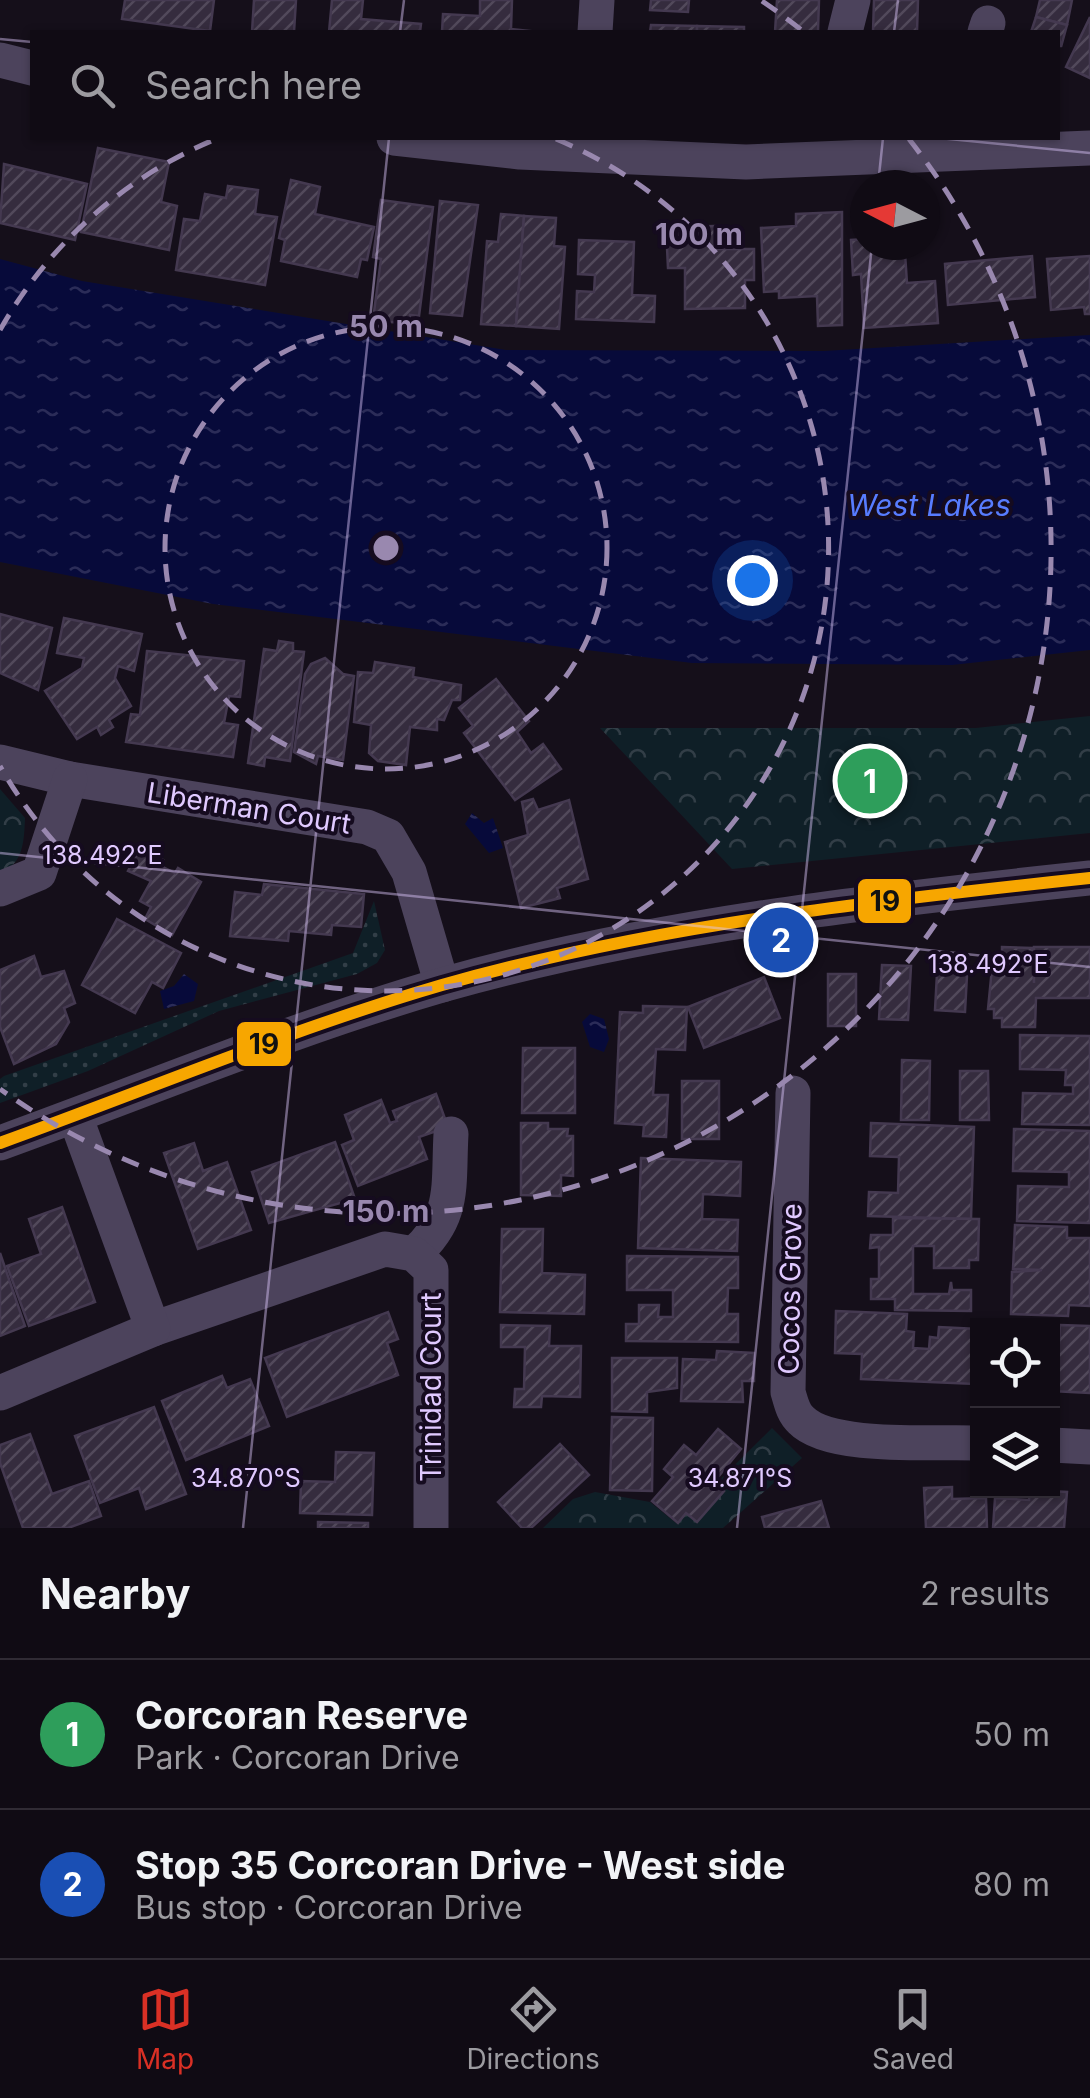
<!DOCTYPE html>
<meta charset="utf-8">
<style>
:root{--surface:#100b14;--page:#1e1922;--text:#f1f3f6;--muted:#9c9ba0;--line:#302b34;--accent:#d93025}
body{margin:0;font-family:Inter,sans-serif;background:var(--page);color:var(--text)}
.controls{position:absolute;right:30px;bottom:30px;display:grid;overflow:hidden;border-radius:0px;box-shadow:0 2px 8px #0004}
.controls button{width:90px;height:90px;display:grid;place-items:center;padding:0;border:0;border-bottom:2px solid var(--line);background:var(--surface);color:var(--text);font:50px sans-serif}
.compass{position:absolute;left:850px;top:170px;width:90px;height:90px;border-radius:50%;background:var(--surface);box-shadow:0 2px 8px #0004;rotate:276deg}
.you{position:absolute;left:752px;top:580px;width:35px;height:35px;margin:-25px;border:8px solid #fff;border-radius:50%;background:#1a73e8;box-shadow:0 0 0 15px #1a73e833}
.badge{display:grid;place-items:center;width:65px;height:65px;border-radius:50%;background:var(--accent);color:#fff;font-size:32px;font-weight:700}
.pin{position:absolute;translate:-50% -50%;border:5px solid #fff;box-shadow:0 2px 10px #0006}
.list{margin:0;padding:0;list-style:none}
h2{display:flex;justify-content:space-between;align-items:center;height:130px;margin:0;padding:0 40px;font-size:42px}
h2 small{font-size:32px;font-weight:400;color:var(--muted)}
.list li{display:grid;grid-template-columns:65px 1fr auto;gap:30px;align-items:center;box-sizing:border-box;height:150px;padding:0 40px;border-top:2px solid var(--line)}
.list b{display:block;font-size:38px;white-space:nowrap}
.list p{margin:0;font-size:32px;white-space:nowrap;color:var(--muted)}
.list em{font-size:32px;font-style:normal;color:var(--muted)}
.icon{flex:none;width:55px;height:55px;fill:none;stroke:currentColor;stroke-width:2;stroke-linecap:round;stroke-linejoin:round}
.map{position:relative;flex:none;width:1090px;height:1528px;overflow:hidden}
.search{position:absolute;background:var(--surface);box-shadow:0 2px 8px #0004;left:30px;right:30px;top:30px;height:110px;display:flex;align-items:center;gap:25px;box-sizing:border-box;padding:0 35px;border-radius:0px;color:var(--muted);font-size:38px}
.sheet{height:430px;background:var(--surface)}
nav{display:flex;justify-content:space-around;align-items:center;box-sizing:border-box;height:140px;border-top:2px solid var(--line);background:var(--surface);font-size:28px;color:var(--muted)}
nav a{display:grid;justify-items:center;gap:5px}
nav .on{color:var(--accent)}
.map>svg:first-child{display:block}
.grass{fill:url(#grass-dots)}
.forest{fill:url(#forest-crowns)}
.water{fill:url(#water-ripples)}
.building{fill:url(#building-hatch);stroke:#443950;stroke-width:2.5}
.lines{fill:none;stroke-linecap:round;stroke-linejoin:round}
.minor{stroke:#4c435c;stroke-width:35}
.bus-1-casing{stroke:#150b1f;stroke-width:20}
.bus-1{stroke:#f7a600;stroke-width:12}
.ticks{fill:none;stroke:#e0c9ff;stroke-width:2.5;stroke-opacity:0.45}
.ring{fill:none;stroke:#9988af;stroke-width:5;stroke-dasharray:18 12}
.labels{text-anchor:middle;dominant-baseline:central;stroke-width:8;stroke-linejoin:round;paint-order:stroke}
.street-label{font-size:28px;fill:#e0c9ff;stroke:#150b1f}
.water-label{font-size:30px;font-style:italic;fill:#577cff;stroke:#150b1f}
.ticks-label{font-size:25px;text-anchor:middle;fill:#e0c9ff;stroke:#150b1f;stroke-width:8;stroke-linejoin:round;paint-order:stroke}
.centre{fill:#9988af;stroke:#150b1f;stroke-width:5}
.ring-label{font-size:30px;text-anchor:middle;font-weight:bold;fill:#9988af;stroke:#150b1f;stroke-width:8;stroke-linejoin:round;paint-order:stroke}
.line-badge{stroke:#150b1f;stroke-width:4}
.pale-badge-label{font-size:28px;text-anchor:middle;font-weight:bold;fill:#111}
</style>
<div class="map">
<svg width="1090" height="1528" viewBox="0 0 1090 1528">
<defs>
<pattern id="grass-dots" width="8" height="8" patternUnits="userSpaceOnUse" patternTransform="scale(2.5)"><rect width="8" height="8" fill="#0f1f27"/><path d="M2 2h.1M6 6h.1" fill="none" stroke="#323e47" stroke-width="1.8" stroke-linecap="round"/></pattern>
<pattern id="forest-crowns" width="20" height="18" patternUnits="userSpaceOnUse" patternTransform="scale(2.5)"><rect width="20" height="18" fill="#0f1f27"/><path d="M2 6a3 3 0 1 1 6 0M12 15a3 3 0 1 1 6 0" fill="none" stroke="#323e47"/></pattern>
<pattern id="water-ripples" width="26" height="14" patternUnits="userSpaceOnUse" patternTransform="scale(2.5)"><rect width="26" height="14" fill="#070a3a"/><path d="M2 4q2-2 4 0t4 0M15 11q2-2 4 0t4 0" fill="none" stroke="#2b2c58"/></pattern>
<pattern id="building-hatch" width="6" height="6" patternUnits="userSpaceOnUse" patternTransform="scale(2.5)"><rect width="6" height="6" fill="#352c3e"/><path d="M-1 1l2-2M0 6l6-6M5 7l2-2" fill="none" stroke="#52495b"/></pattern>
</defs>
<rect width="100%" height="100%" fill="#150f1a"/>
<polygon class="grass" points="374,901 385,950 377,963 357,974 219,1011 88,1071 0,1103 0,1079 4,1076 353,953"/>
<g class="forest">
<polygon points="1090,716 1090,833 732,869 600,728 976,728"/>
<path d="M0,789L25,818C24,840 24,864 0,873Z"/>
<polygon points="772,1428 802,1458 723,1528 543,1528 573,1499 595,1492 650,1502 676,1523"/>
</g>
<g class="water">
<polygon points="0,259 82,281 506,350 824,351 1090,335 1090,650 952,665 692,663 213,604 0,562"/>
<polygon points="472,813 484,823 493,818 503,848 489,853 465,824"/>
<polygon points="184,974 198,984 194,1001 164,1009 160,991 174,986"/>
<polygon points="590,1014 604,1019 609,1039 604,1052 590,1047 582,1022"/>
</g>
<g class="building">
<polygon points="125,0 214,0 210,31 122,19"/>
<polygon points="254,0 296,0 294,32 252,32"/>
<polygon points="332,0 363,0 361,19 421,24 420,32 329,32"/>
<polygon points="480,0 512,0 511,29 539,32 442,32 443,14 480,16"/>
<polygon points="651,0 689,0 688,12 650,10"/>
<polygon points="777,0 819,0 818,32 775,32"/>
<polygon points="874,0 918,0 917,32 873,32"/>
<polygon points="1040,0 1072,0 1067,25 1036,17"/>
<polygon points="1036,17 1067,25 1061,47 1058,32 1031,32"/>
<polygon points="1090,17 1090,78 1066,67"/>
<polygon points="651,25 697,26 697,32 650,32"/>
<polygon points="697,26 744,27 744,32 697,32"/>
<polygon points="98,148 169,162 161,202 177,206 169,250 81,232"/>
<polygon points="4,164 87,184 75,240 0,223"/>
<polygon points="291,180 320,187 315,214 374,227 367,260 361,259 357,277 281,261 285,240 279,238"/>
<polygon points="228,186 258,190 255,214 277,217 265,285 176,270 184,219 200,221 205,194 226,198"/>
<polygon points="381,200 433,207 419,316 410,315 409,324 373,320 381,259 373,257"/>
<polygon points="440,201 478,205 462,316 430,313"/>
<polygon points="842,212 842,325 818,326 817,296 779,298 779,291 764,292 761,228 796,226 796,214"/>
<polygon points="501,214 524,216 516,326 481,324 487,241 498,242"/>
<polygon points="524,216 556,218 554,246 565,247 559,329 516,326"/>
<polygon points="715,226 715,249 754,249 754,280 745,280 745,308 685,309 685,268 668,268 666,227"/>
<polygon points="865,239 865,245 887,245 888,254 905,253 907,283 935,281 938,323 864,328 861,274 853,275 851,240"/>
<polygon points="579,240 634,242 632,295 655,296 654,322 576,319 577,291 594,292 595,275 578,274"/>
<polygon points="1032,256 1035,297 948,305 945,264"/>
<polygon points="1090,256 1090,314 1085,314 1084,307 1051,310 1047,259"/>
<polygon points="0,614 52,628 38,690 0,673"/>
<polygon points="64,618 142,634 134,671 118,666 115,678 131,706 109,720 113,727 101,735 97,727 77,739 45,691 82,668 84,658 57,653"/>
<polygon points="279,641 293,643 293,651 304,652 290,761 265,757 264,766 248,763 264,649 277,651"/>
<polygon points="147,651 244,661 240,697 229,696 224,723 238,725 233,757 126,742 131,714 140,715"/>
<polygon points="325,658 343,674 354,676 343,760 318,756 316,764 294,752 305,674 311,664"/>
<polygon points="375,662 414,668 413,677 461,685 460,700 452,700 444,720 437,719 437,730 410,727 406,765 378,761 369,753 371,725 354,722 358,672 373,673"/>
<polygon points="496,679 529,721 517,732 531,753 543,744 561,769 515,800 464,733 473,726 459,708"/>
<polygon points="533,799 538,810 569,800 588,879 557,888 560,898 521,908 505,842 528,835 522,802"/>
<polygon points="140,849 163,860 161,866 175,873 178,868 201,882 172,935 145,919 151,907 140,901 151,881 128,871"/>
<polygon points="264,884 364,894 361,927 332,925 331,935 289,931 288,941 230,936 235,892 262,895"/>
<polygon points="117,919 181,953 163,988 152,982 135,1013 82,985"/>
<polygon points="1002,947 1032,948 1034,983 1034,947 1090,947 1090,998 1036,998 1035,1027 1002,1027 1002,1018 994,1018 994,1009 988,1009 993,958 1002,958"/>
<polygon points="938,955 968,957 965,1012 935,1010"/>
<polygon points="34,956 41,977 64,971 75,1003 64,1008 69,1022 56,1044 14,1064 0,1027 0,970"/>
<polygon points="882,965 911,966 908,1020 879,1019"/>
<rect x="828" y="974" width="28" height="52"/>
<polygon points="764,977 780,1018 704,1048 688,1007"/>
<polygon points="643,1006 687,1007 685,1050 656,1049 653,1095 668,1095 666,1137 643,1136 644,1125 615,1123 620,1012 643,1013"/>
<polygon points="1020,1035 1090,1036 1090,1125 1022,1124 1023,1093 1073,1094 1073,1085 1065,1085 1066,1070 1020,1069"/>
<polygon points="523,1048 575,1048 575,1113 522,1113"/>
<polygon points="902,1060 930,1061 929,1120 901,1120"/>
<polygon points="960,1071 988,1071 989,1120 960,1120"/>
<rect x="682" y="1081" width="37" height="58"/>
<polygon points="436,1094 448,1127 419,1137 427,1159 358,1186 342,1145 354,1140 345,1115 381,1100 390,1123 397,1121 393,1111"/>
<polygon points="521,1123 548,1123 548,1129 568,1129 567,1136 573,1136 573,1176 561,1175 561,1196 521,1195"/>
<polygon points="871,1123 974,1127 971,1219 868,1216 869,1192 898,1193 899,1157 870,1156"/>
<polygon points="1014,1129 1090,1131 1090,1223 1017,1221 1018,1186 1069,1187 1069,1172 1013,1171"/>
<polygon points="335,1142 355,1199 269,1223 252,1172"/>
<polygon points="194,1143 203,1171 227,1162 251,1230 198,1249 164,1153"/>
<polygon points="641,1158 741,1162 740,1196 703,1194 702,1219 738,1220 737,1251 638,1248"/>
<polygon points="62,1207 95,1302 29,1326 7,1266 41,1254 29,1219"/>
<polygon points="893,1218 979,1219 978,1260 969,1260 969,1268 934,1268 934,1246 913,1246 913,1294 949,1294 951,1282 952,1290 971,1290 971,1311 895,1310 895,1299 871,1299 871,1279 879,1279 879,1247 870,1248 871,1235 893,1235"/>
<polygon points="1015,1225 1067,1227 1067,1238 1090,1238 1090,1306 1069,1305 1068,1316 1011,1314 1012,1272 1042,1270 1013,1269"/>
<polygon points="502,1229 543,1229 542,1273 585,1275 584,1314 500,1312"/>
<polygon points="0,1253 25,1326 0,1336"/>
<polygon points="627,1256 738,1257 738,1288 728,1288 727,1314 738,1314 738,1342 626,1341 626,1324 639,1324 639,1305 659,1305 658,1317 673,1317 673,1290 627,1290"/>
<polygon points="836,1311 907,1314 906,1331 914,1332 913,1348 929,1349 930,1337 938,1338 939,1327 978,1329 975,1384 861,1379 862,1354 835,1353"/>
<polygon points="388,1312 398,1339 387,1343 398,1375 287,1417 265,1358"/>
<polygon points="501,1325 550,1326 549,1346 581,1346 580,1397 542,1396 541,1407 514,1407 515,1389 524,1389 525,1347 501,1347"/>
<polygon points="1060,1325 1090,1326 1090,1393 1052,1391 1054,1343 1059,1343"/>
<polygon points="717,1351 754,1353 754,1381 742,1381 743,1402 681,1401 683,1359 716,1360"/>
<polygon points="612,1358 677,1358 677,1388 647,1392 647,1412 612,1411"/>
<polygon points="222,1376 227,1388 250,1379 269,1426 186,1460 162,1401"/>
<polygon points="154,1407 186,1494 146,1509 139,1488 100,1503 75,1436"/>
<polygon points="612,1417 653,1418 652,1491 610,1490"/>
<polygon points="718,1429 741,1449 714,1482 724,1491 697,1522 686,1513 678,1523 652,1501 673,1477 664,1469 684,1445 696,1455"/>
<polygon points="30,1434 52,1494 89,1481 101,1516 68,1528 23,1528 0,1463 0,1445"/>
<polygon points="560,1444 589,1475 531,1528 522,1528 498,1502"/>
<polygon points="336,1452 374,1453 372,1515 300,1513 301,1481 335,1482"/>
<polygon points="952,1487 952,1499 986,1498 987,1528 926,1528 924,1488"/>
<polygon points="1030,1490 1067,1492 1064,1528 993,1528 995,1498 1029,1500"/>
<polygon points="821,1501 829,1528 765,1528 762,1517"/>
<polygon points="318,1522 368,1523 368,1528 318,1528"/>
</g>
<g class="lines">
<g class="minor">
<polyline points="595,32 597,0"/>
<polyline points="845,32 853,0"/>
<polyline points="985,32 988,23"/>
<polyline points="0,60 32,68"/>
<polyline points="394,138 520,152 746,162 1090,148"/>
<polyline points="0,762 70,779 367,827 388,836 409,872 442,985"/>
<polyline points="0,889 39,873 70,779"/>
<path d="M793,1093L788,1392C791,1402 793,1413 801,1420C830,1450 935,1441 978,1443"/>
<path d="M0,1143C147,1090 291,1029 442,985C654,925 872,901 1090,878"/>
<path d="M414,1254C456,1217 448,1186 451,1134"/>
<polyline points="153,1329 385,1249 414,1254 431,1270 431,1528"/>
<polyline points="0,1393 153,1329 75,1116"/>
<polyline points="1052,1445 1090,1447"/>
</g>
<defs>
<path id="bus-1" d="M0,1143C147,1090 291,1029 442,985C654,925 872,901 1090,878"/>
</defs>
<use href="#bus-1" class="bus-1-casing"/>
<use href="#bus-1" class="bus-1"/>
</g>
<path class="ticks" d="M400,32L404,0M894,32L898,0M0,39L32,42M939,138L1090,153M878,185L883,138M0,853L1090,967M243,1528L389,138M737,1528L872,245"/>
<g class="ring">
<circle cx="386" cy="548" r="221"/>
<path d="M0 330A443 443 0 0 1 216 139M556 139A443 443 0 1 1 0 766"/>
<path d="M762 1A664 664 0 0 1 804 32M909 139A664 664 0 0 1 0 1089"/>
</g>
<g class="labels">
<g class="street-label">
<text transform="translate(249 808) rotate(9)">Liberman Court</text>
<text transform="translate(790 1289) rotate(-89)">Cocos Grove</text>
<text transform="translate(431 1387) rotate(-90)">Trinidad Court</text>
</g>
<g class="water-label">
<text x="929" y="505">West Lakes</text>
</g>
</g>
<g class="ticks-label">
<text x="102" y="864">138.492°E</text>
<text x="988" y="973">138.492°E</text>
<text x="246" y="1487">34.870°S</text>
<text x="740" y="1487">34.871°S</text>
</g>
<circle cx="386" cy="548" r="15" class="centre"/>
<g class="ring-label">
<text x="699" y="245">100 m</text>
<text x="386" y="337">50 m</text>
<text x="386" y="1222">150 m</text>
</g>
<g class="line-badge">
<rect x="856" y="877" width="57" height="48" rx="10" fill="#f7a600"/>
<rect x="235" y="1020" width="58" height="48" rx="10" fill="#f7a600"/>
</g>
<g class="pale-badge-label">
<text x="885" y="911">19</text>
<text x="264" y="1054">19</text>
</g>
</svg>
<div class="controls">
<button><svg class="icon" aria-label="locate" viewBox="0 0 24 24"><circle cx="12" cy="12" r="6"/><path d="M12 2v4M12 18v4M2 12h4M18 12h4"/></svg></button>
<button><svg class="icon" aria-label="layers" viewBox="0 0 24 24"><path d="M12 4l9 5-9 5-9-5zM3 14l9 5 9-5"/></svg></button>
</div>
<svg class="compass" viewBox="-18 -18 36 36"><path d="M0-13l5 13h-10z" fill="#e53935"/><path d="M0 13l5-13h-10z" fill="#9c9ba0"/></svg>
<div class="you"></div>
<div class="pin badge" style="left:870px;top:781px;background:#2e9e5b">1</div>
<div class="pin badge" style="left:781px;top:940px;background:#1a4fb4">2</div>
<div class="search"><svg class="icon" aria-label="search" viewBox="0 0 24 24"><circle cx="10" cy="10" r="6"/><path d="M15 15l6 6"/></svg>Search here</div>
</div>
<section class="sheet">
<h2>Nearby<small>2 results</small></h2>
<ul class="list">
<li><span class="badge" style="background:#2e9e5b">1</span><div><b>Corcoran Reserve</b><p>Park · Corcoran Drive</p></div><em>50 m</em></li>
<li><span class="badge" style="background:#1a4fb4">2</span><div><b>Stop 35 Corcoran Drive - West side</b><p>Bus stop · Corcoran Drive</p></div><em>80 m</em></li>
</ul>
</section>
<nav>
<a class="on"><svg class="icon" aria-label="map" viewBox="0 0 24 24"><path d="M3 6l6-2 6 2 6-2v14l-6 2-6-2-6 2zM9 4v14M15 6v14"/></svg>Map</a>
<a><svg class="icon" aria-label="directions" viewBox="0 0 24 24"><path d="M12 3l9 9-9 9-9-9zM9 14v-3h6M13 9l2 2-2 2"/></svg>Directions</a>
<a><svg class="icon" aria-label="saved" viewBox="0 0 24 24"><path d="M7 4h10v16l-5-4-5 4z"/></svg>Saved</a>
</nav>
